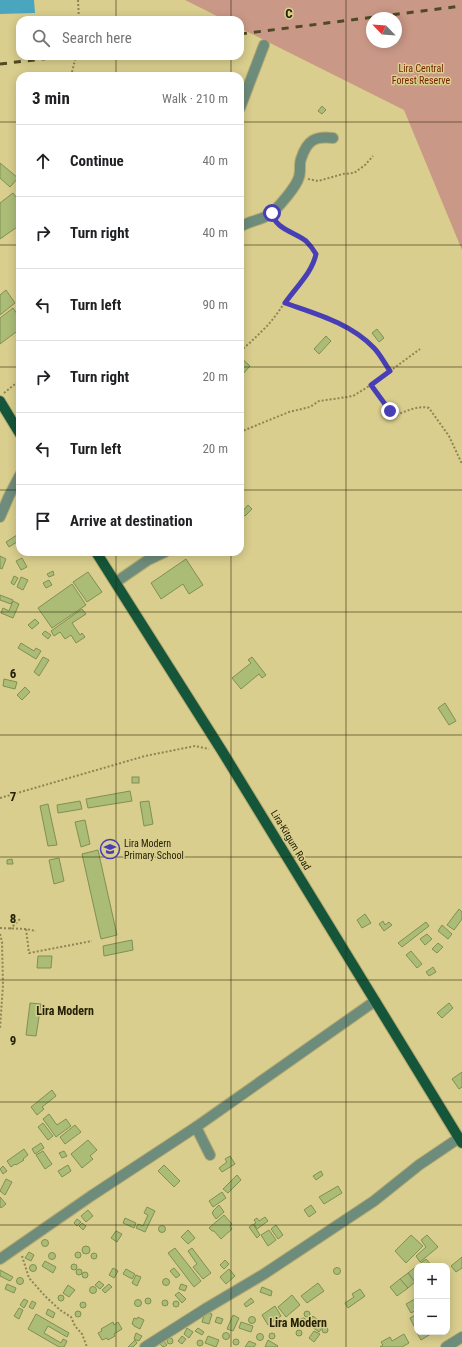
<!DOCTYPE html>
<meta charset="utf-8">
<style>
:root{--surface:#fff;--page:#f2f2f2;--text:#202124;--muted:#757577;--line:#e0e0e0}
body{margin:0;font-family:"Roboto Condensed",sans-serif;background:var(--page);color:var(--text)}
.controls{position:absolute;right:12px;bottom:12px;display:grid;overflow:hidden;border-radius:8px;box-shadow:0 2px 10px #0003}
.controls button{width:36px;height:36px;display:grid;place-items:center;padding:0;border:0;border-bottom:1px solid var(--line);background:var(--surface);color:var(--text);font:20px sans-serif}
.compass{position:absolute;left:366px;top:12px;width:36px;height:36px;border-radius:50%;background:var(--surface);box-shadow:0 2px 10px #0003;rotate:295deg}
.stop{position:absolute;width:12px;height:12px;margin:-9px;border:3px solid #483eb5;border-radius:50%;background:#fff}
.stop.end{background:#483eb5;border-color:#fff;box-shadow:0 1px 4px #0008}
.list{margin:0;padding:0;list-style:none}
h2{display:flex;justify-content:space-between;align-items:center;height:52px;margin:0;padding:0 16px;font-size:17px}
h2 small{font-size:13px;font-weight:400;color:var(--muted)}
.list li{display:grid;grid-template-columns:26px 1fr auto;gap:12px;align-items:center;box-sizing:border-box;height:72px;padding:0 16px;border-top:1px solid var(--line)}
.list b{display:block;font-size:15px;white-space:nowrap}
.list em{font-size:13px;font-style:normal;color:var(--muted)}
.icon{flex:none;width:22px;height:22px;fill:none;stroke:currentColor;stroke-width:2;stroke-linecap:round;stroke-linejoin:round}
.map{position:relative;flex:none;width:462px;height:1347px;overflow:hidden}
.search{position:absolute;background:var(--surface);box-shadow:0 2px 10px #0003;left:16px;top:16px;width:228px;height:44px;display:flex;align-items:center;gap:10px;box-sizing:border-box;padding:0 14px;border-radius:12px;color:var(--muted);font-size:15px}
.panel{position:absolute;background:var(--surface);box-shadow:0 2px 10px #0003;left:16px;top:72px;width:228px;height:484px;border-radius:12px}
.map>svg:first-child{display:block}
.green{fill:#ca9887;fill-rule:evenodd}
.water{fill:#4aa5bf}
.building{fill:#abbc77;stroke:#818f53}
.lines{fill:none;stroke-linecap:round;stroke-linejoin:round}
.minor-casing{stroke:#b5ab72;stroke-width:12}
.major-casing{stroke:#b5ab72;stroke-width:12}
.path{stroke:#8d8554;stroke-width:2;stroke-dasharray:2 2;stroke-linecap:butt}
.minor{stroke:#6e8c7b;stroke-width:10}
.major{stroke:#155539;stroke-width:10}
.rail{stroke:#4f4925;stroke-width:3;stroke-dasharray:7 7;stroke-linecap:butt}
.route{stroke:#483eb5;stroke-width:5}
.grid{fill:none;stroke:#252106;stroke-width:1;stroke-opacity:0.55}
.labels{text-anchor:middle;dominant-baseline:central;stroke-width:3;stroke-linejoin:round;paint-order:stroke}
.park-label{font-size:10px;fill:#782500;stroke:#d9ce8d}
.street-label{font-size:10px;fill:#252106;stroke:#d9ce8d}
.poi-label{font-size:10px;fill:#252106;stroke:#d9ce8d;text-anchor:start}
.quarter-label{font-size:12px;font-weight:bold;fill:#252106;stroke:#d9ce8d}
.grid-label{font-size:13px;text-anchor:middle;font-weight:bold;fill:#252106;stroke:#d9ce8d;stroke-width:3;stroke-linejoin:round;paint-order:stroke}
</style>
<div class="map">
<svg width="462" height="1347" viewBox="0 0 462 1347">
<rect width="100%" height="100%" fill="#d9ce8d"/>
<path class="green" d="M185,0H462V250L404,110L240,28V20H225ZM372,18H396V42H372Z"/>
<polygon class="water" points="0,0 34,0 35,13 0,14"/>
<g class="building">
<polygon points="322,106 326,110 322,114 318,111"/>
<polygon points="0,163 18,178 10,187 0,178"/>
<polygon points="13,193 20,202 20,225 0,239 0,203"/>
<polygon points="6,290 15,303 0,315 0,295"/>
<polygon points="13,308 20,318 20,329 0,344 0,318"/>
<polygon points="377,329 384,338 379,342 372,333"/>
<polygon points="326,336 331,341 319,354 314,349"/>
<polygon points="240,357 250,366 243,374 240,372"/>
<polygon points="248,505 252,509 245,516 241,513"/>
<polygon points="20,533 20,540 9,547 6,542"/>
<polygon points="0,556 6,559 2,569 0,568"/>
<polygon points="22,558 27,567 21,570 16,561"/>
<polygon points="186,559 203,585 189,594 183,584 161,599 151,583"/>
<polygon points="53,571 54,575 49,577 47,574"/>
<polygon points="88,572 102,592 87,602 73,582"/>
<polygon points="14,576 18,578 14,585 11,583"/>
<polygon points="21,577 28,580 23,590 17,587"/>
<polygon points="49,580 52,585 46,588 43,583"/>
<polygon points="72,584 86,605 52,628 38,608"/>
<polygon points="0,595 13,600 11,604 0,600"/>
<polygon points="13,601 19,604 13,618 1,613 3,608 9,611"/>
<polygon points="82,609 86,614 72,623 80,635 82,633 85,637 76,643 71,635 65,639 60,632 54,636 51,631"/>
<polygon points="35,619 39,623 32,629 28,625"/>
<polygon points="45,631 51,635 48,639 42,634"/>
<polygon points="21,643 34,651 36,648 41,651 36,659 18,648"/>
<polygon points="43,657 49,660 39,676 34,672"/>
<polygon points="252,657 266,675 262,678 259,674 241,689 232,678 251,663 248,660"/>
<polygon points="4,679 17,682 15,689 3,686"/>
<polygon points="25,687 30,692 22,700 17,695"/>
<polygon points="445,703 456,721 449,725 438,708"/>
<rect x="132" y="777" width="7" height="6"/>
<polygon points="130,791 132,801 88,808 86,799"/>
<polygon points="80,801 82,809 58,813 57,805"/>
<polygon points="149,801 153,824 144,826 140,802"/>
<polygon points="48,804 57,845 48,846 40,806"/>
<polygon points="85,820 90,844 81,847 75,822"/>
<polygon points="98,850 117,935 101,939 82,854"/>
<polygon points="59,858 64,881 54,884 49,860"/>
<polygon points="12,859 13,864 7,864 7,860"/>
<polygon points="459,909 462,912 462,919 454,930 447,925"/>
<polygon points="365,914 371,923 362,928 357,920"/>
<polygon points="383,921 385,925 389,922 392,925 384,931 379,924"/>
<polygon points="426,922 429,926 402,947 398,943"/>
<polygon points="442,925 452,934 448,939 438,931"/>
<polygon points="427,934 432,939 425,945 420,939"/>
<polygon points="132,940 133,950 104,956 103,946"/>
<polygon points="438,943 443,947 437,953 432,949"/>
<polygon points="411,951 422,964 417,968 406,955"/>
<polygon points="38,956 52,956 51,968 37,968"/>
<polygon points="433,967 436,972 429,976 426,972"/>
<polygon points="30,1003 41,1004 36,1036 26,1035"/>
<polygon points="449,1003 453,1008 442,1018 437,1013"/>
<polygon points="462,1072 462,1087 459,1089 452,1079"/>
<polygon points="52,1090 56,1096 42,1107 44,1109 37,1115 31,1107"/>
<polygon points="49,1114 57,1125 66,1119 71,1126 56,1137 43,1119"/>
<polygon points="43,1123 53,1136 48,1140 38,1127"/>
<polygon points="75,1125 81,1132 65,1144 60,1137"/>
<polygon points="88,1140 97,1150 90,1156 93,1159 82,1168 71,1154"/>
<polygon points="41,1143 44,1148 35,1154 32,1149"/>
<polygon points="24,1149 28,1155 23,1159 24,1160 16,1165 15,1164 11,1167 7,1161"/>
<polygon points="43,1151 52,1164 45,1169 36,1155"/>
<polygon points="64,1151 67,1156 62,1158 59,1153"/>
<polygon points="230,1156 235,1164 222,1172 219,1168 227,1162 225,1159"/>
<polygon points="68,1165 71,1171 62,1177 58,1171"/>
<polygon points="164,1165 180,1181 174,1187 158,1171"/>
<polygon points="3,1166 7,1171 3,1174 0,1169"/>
<polygon points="321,1171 323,1175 316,1180 313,1176"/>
<polygon points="237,1175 241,1180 228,1193 223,1189"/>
<polygon points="6,1179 12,1182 5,1195 0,1191"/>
<polygon points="338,1186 342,1193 324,1204 319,1197"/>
<polygon points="222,1192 226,1198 213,1207 209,1201"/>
<polygon points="0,1197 6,1204 1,1208 0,1206"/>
<polygon points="219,1205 224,1212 216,1219 212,1213 213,1212 213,1211"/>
<polygon points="311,1205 316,1212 309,1217 304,1210"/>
<polygon points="147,1207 155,1211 145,1232 136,1228 138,1224 143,1226 148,1215 144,1213"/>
<polygon points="88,1210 93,1216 86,1222 81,1216"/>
<polygon points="224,1215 232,1224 230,1226 232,1229 221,1239 214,1231 212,1231 209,1228"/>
<polygon points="265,1217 268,1221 257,1229 254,1224 256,1223 254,1220 257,1218 259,1221"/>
<polygon points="125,1218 136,1223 134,1228 123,1223"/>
<polygon points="77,1219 81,1222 77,1226 74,1223"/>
<polygon points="82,1223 86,1226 83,1230 79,1226"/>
<polygon points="253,1224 260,1235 257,1238 249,1227"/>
<polygon points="276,1225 283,1235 278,1239 271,1229"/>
<circle cx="162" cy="1229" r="3.5"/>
<polygon points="188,1230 195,1238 188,1244 181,1237"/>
<polygon points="269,1230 276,1240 268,1246 261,1235"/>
<polygon points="116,1231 122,1234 117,1242 111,1238"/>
<polygon points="411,1235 423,1246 406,1263 395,1251"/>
<polygon points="427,1235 438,1247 420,1262 416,1256 426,1247 421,1240"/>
<circle cx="45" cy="1243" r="3.5"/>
<circle cx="86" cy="1250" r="4"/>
<polygon points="175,1248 201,1281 194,1287 168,1253"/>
<polygon points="192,1248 211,1273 203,1279 193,1267 197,1264 188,1251"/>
<polygon points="29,1252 34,1255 31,1261 25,1258"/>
<circle cx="78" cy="1255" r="3"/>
<circle cx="52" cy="1256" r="3.5"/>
<circle cx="94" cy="1256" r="3"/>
<polygon points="462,1257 462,1268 456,1272 451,1266"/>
<polygon points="426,1259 432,1266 417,1266"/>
<polygon points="225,1260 229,1264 224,1269 220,1265"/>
<polygon points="45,1261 56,1267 53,1273 42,1266"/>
<circle cx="74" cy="1267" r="3"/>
<circle cx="33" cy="1268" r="3.5"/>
<polygon points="417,1266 417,1285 408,1273"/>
<circle cx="337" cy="1271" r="3.5"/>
<polygon points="113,1268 118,1271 114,1278 109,1275"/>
<polygon points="174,1268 180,1275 176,1278 170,1271"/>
<circle cx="79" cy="1272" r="3"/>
<polygon points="126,1269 135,1274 132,1279 123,1274"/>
<polygon points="229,1269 235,1276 226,1284 220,1277"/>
<polygon points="0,1270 13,1277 10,1281 0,1276"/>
<circle cx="85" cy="1275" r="3"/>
<polygon points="408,1273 415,1282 408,1288 400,1279"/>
<polygon points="136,1275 141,1277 137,1286 132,1283"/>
<circle cx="20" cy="1281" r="3.5"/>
<circle cx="166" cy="1282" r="3.5"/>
<polygon points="400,1279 408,1288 397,1296 390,1287"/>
<polygon points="99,1281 104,1285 100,1289 95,1285"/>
<polygon points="318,1283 324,1291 307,1303 301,1296"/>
<polygon points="7,1284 16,1288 14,1293 5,1289"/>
<polygon points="109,1284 112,1287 105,1293 102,1290"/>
<polygon points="181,1284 187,1286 185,1291 179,1289"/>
<polygon points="68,1285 75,1290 69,1297 63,1293"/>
<circle cx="93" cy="1290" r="3.5"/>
<polygon points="262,1287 272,1291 271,1296 260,1292"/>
<polygon points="360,1289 365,1296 348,1308 345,1303 354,1297 352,1294"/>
<polygon points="179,1292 186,1299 182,1303 175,1295"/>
<polygon points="292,1295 300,1305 286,1317 278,1307"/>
<circle cx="61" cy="1298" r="3"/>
<polygon points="251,1298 254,1302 246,1307 244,1304"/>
<circle cx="148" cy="1301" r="3"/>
<polygon points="24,1299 28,1301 24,1308 20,1305"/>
<polygon points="415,1299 417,1302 417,1310 411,1313 406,1304"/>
<circle cx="138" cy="1303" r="3.5"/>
<circle cx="165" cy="1303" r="3"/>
<circle cx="176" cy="1304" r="3"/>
<polygon points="32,1301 36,1303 33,1309 29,1307"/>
<circle cx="83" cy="1305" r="3"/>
<polygon points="275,1306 281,1316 268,1325 262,1315"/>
<polygon points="19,1308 23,1310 19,1319 14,1316"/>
<polygon points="48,1309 55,1313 53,1318 46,1314"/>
<circle cx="307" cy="1314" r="3"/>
<circle cx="78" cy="1314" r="3"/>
<polygon points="205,1312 212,1314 209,1324 202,1322"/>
<polygon points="36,1314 69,1333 67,1337 48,1326 44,1333 61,1343 63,1339 67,1341 64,1347 59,1347 28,1329"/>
<polygon points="417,1314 417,1327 415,1328 410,1318"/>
<polygon points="233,1315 239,1318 233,1331 227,1329"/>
<polygon points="313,1316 324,1325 319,1332 307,1323"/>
<circle cx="252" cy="1320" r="3.5"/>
<polygon points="138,1317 144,1320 140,1329 134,1326 134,1325 132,1324 134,1318 137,1319"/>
<polygon points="217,1317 223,1319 221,1324 215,1322"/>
<circle cx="303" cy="1321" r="3"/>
<polygon points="113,1322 114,1325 118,1322 122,1329 114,1334 115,1336 108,1340 107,1338 102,1340 98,1333 102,1331 101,1329"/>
<polygon points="241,1322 253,1326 251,1332 239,1328"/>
<circle cx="325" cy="1330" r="3"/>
<polygon points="187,1328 193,1332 189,1338 184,1334"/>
<polygon points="198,1328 204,1332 202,1335 195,1331"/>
<circle cx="299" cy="1333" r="3"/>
<polygon points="417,1330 417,1332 434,1332 421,1340 416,1331"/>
<polygon points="314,1331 320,1334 314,1342 309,1338"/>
<circle cx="226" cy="1336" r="3.5"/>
<circle cx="272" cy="1336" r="3"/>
<polygon points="136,1333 142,1336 139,1341 134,1339"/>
<circle cx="260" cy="1337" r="3.5"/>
<polygon points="404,1334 409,1343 402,1347 380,1347 383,1345 381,1342 390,1337 392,1341"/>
<polygon points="182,1336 186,1339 182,1344 178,1341"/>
<polygon points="208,1336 219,1340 216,1347 205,1343"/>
<circle cx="170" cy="1341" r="3"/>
<circle cx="236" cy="1342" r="3"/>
<circle cx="200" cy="1343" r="3"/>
<polygon points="135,1340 137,1343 133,1347 128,1347"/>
<polygon points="268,1340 278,1346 277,1347 265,1347"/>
<polygon points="164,1341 167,1345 163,1347 160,1344"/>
<polygon points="249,1341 256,1344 254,1347 245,1347"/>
</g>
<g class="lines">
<defs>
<g id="minor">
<polyline points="240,108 264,45"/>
<path d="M240,227C250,220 265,220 273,212C281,204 296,187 299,177C301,171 299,164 301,159C307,140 315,136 333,138"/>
<polyline points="0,517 9,496 20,475"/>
<polyline points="116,582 148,560 165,552"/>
<polyline points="196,1127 210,1155"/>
<polyline points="0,1259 91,1196 196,1127 375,1001"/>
<polyline points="145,1347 205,1309 264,1274 374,1201 419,1165 459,1138"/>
<polyline points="446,1347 462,1337"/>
</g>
<g id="major">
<polyline points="0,401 20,434"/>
<polyline points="96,552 222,751 462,1143"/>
</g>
</defs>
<use href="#minor" class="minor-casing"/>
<use href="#major" class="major-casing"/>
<g class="path">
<polyline points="78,0 79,20"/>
<polyline points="71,76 76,56"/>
<polyline points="308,179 318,181 343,174 354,173 365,165 373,156"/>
<path d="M285,303C316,314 350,323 374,348C380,354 385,363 390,371"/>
<path d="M240,351C249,344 257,336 265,328C276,317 284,303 294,289C300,282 318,264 315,253C312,239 285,232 276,221"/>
<path d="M371,385L393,414L396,415C407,411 418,405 429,408L449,436L462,464"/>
<polyline points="4,393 20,380"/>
<polyline points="240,432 289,412 310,407 319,401 334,399 353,396 371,385 420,349"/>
<polyline points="0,798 145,756 195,746 209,749"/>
<polyline points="0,928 26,929 36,931"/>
<polyline points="10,929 21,918"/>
<polyline points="26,929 29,953 92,941"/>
<polyline points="0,934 2,942 3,985 0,1028"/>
<polyline points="22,1256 29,1278 45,1296 60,1310 71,1317 75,1326 82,1334 87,1347"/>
</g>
<use href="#minor" class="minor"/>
<use href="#major" class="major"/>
<g class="rail">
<polyline points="240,34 462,6"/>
<polyline points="0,64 68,56"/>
</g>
</g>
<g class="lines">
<path class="route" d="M272,213C275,229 295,232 306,241C310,245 313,249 316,254C312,273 296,287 285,303C316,314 350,323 374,348C380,354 385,364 390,371L371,385L390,411"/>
</g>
<path class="grid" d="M116,0V20M231,0V20M346,0V1347M116,56V76M231,56V76M0,122H20M240,122H462M0,245H20M240,245H462M0,367H20M240,367H462M0,490H20M240,490H462M116,552V1347M231,552V1347M0,612H462M0,735H462M0,857H462M0,980H462M0,1102H462M0,1225H462"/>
<defs>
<symbol id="school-ring" viewBox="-11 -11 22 22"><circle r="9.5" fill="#d9ce8d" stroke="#483eb5" stroke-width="1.5"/><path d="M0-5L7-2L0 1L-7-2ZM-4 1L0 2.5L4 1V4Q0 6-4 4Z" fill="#483eb5"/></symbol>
</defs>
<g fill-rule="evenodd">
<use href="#school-ring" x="99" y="838" width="22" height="22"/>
</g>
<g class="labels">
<g class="park-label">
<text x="421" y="68">Lira Central<tspan x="421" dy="12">Forest Reserve</tspan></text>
</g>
<g class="street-label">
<text transform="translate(291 840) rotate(59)">Lira-Kitgum Road</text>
</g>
<g class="poi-label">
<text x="124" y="843">Lira Modern<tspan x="124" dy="12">Primary School</tspan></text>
</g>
<g class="quarter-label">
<text x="65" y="1011">Lira Modern</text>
<text x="298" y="1323">Lira Modern</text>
</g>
</g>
<g class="grid-label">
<text x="289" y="18">C</text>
<text x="13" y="678">6</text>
<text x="13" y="801">7</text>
<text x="13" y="923">8</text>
<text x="13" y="1045">9</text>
</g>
</svg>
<div class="controls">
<button>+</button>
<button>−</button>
</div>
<svg class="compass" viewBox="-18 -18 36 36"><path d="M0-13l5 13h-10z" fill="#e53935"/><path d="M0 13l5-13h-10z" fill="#757577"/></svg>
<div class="stop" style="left:272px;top:213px"></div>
<div class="stop end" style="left:390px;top:411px"></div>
<div class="search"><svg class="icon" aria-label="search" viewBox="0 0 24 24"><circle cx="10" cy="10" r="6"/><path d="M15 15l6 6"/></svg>Search here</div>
<section class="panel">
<h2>3 min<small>Walk · 210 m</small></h2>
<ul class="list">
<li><svg class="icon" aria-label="ahead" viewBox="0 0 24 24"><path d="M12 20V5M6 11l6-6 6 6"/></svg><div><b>Continue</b></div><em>40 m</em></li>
<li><svg class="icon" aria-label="right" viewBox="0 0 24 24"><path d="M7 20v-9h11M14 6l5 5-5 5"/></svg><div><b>Turn right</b></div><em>40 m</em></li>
<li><svg class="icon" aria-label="left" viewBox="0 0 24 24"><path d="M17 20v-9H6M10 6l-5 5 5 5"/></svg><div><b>Turn left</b></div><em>90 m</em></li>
<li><svg class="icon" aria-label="right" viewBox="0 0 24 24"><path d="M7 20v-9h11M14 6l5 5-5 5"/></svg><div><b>Turn right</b></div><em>20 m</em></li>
<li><svg class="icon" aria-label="left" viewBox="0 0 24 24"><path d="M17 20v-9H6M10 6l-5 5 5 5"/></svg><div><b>Turn left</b></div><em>20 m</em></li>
<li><svg class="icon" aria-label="arrive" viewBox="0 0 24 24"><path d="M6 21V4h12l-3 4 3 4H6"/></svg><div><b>Arrive at destination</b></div></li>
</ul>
</section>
</div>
